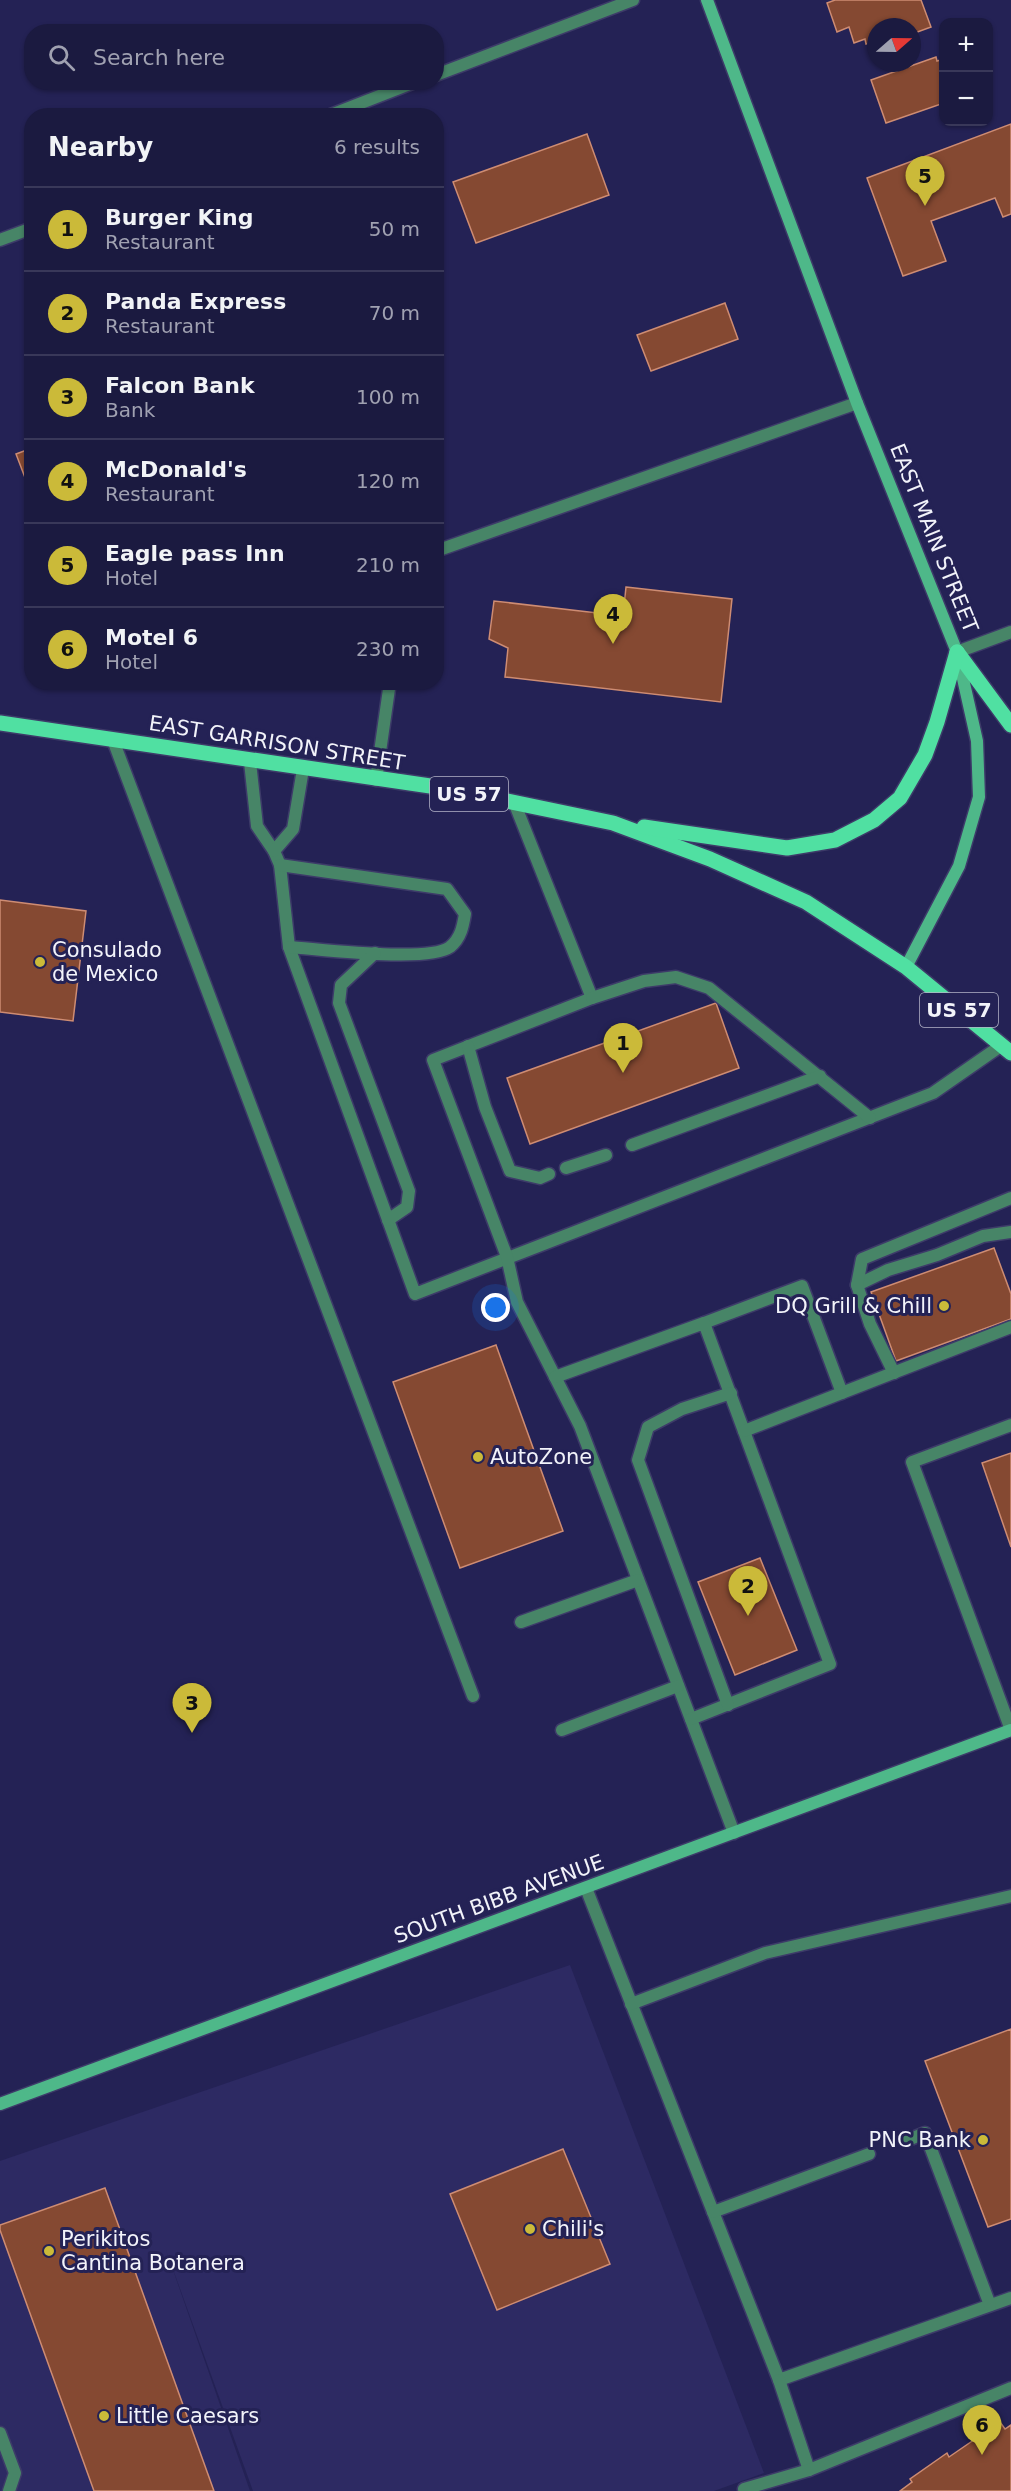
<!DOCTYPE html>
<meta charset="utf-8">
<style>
:root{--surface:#1b1a40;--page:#242347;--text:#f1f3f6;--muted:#a0a1b1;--line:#393859;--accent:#cbba39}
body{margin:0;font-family:"DejaVu Sans",sans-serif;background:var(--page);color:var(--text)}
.controls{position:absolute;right:18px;top:18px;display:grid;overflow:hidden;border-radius:12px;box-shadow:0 2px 4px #0004}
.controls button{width:54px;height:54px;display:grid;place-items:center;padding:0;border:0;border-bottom:2px solid var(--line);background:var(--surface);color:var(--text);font:30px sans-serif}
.compass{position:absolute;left:867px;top:18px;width:54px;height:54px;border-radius:50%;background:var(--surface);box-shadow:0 2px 4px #0004;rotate:70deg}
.you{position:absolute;left:496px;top:1308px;width:21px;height:21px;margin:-15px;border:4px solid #fff;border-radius:50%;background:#1a73e8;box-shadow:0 0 0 9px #1a73e833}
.badge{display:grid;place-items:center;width:39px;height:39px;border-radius:50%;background:var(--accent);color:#111;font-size:20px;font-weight:700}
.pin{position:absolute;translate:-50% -50px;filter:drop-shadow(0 2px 3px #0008)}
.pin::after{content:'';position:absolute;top:32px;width:21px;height:18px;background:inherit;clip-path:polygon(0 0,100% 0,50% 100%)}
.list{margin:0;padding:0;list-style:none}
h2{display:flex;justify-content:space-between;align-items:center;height:78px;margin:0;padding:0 24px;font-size:26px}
h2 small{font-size:20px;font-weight:400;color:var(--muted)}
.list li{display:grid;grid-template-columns:39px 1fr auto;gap:18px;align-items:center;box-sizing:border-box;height:84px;padding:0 24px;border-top:2px solid var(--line)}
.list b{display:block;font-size:22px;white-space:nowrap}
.list p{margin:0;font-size:20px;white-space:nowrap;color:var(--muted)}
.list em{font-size:20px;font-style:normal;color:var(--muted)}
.icon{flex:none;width:33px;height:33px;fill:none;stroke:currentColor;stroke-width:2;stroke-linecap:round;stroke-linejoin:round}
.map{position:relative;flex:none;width:1011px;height:2491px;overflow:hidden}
.search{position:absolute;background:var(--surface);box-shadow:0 2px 4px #0004;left:24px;top:24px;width:420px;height:66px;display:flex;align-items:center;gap:15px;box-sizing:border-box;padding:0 21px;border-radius:24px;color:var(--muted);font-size:22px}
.panel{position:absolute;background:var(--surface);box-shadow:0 2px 4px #0004;left:24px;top:108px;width:420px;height:582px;border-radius:24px}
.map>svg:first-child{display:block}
.built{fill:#2d2a63}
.building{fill:#854932;stroke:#ce8c73;stroke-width:1.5}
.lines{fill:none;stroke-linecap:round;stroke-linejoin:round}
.service-casing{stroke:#3d3b69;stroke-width:15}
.minor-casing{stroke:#3d3b69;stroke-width:15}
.secondary-casing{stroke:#3d3b69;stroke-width:15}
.primary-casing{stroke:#3d3b69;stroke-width:18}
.service{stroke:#478567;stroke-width:12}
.minor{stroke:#478567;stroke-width:12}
.secondary{stroke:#4eb889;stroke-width:12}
.primary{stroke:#50e0a2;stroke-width:15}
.poi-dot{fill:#cbba39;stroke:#242255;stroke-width:2}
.labels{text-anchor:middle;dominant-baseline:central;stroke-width:6;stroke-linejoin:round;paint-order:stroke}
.shield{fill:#242255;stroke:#b4b4c8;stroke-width:1.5}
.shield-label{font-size:20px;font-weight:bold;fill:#f2f3fa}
.street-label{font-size:21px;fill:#f2f3fa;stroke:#242255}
.poi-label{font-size:21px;fill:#f2f3fa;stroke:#242255;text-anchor:start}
</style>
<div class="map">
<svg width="1011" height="2491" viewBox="0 0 1011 2491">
<rect width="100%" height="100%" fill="#242255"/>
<polygon class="built" points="570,1965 764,2473 714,2491 253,2491 165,2247 250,2491 0,2491 0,2161"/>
<g class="building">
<polygon points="835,0 921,0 931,27 912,34 912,27 876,27 876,41 866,44 865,39 854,43 849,27 837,32 827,3"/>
<polygon points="936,57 937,61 944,59 944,103 886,123 871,80"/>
<polygon points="1011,124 1011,214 1003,217 995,198 931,221 946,261 903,276 867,178"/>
<polygon points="587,134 609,195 476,243 453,182"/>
<polygon points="725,303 738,339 651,371 637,335"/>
<polygon points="32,448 32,496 16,454"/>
<polygon points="626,587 732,599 721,702 505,677 508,648 489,639 494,601 623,616"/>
<polygon points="0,900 86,911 73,1021 0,1012"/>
<polygon points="716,1003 739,1068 530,1144 507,1078"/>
<polygon points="994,1248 1011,1294 1011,1319 896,1361 871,1292"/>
<polygon points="496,1345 563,1531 460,1568 393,1382"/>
<polygon points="1011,1453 1011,1547 982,1463"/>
<polygon points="760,1558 797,1650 735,1675 698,1582"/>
<polygon points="1011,2029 1011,2219 988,2227 925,2061"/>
<polygon points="563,2149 610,2264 497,2310 450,2194"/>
<polygon points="105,2188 214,2491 94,2491 0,2230 0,2225"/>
<polygon points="1000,2422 1005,2429 1011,2425 1011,2491 900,2491 912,2482 910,2479 947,2453 949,2457"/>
</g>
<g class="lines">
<defs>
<g id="service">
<polyline points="436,551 857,403"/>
<polyline points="957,652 1011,632"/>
<polyline points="113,740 473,1696"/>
<polyline points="250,762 257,826 274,851 280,865 289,947 415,1294 933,1093 1002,1045"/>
<polyline points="376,780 390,682"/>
<polyline points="514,802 592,998 433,1060 507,1257 517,1302 580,1426 734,1833"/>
<polyline points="274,851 293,829 303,769"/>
<path d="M280,865L447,889L465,914C463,926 461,938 450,947C428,963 320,949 289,947"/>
<polyline points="375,953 341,985 339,1003 409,1191 407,1207 388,1220"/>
<polyline points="592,998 644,981 676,977 709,988 870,1118"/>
<polyline points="468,1046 485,1107 510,1171 540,1178 549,1174"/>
<polyline points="632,1145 820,1076"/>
<polyline points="566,1168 606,1155"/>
<polyline points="857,1285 888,1270 937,1255 983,1236 1011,1232"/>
<polyline points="704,1323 802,1286 842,1393"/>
<polyline points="894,1373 870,1324 857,1285 862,1259 1011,1198"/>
<polyline points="555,1377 704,1323 830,1664 691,1719"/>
<polyline points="1011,1425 912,1462 1011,1730"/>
<polyline points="744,1431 1011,1327"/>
<polyline points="521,1622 638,1580"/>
<polyline points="728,1705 638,1460 648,1427 682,1409 731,1393"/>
<polyline points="562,1730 678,1686"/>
<polyline points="586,1888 779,2380 1011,2298"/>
<polyline points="631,2004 765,1953 1011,1896"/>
<polyline points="908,2140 925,2133 990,2305"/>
<polyline points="713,2212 869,2154"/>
<polyline points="779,2380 809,2470"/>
<polyline points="0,2433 15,2473 9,2491"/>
<polyline points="745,2491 744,2489 809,2470 1011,2388"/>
</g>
<g id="minor">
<polyline points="436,75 633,0"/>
<polyline points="328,116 415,82"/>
<polyline points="0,240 32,228"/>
</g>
<g id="secondary">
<polyline points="707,0 857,403 957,652 977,741 979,797 959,866 906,967"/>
<polyline points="0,2104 1011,1730"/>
</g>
<g id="primary">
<polyline points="957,652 1011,725"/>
<polyline points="0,723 444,788 613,823 710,859 806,902 906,967 1011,1053"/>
<polyline points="644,827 787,848 835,840 874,820 900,798 925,755 937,722 957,652"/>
</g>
</defs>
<use href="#service" class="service-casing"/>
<use href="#minor" class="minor-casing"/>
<use href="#secondary" class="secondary-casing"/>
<use href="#primary" class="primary-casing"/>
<use href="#service" class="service"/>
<use href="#minor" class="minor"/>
<use href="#secondary" class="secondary"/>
<use href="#primary" class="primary"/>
</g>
<g class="poi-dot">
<circle cx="40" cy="962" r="6"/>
<circle cx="944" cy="1306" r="6"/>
<circle cx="478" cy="1457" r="6"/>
<circle cx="983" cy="2140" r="6"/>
<circle cx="530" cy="2229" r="6"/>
<circle cx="49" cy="2251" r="6"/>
<circle cx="104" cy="2416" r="6"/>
</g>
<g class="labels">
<g class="shield">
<rect x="430" y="777" width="78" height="34" rx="4.5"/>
<rect x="920" y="993" width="78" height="34" rx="4.5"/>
</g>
<g class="shield-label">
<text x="469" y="794">US 57</text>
<text x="959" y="1010">US 57</text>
</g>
<g class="street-label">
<text transform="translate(934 538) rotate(68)">EAST MAIN STREET</text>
<text transform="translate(277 743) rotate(9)">EAST GARRISON STREET</text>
<text transform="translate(499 1899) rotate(-20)">SOUTH BIBB AVENUE</text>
</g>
<g class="poi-label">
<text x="52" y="950">Consulado<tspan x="52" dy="24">de Mexico</tspan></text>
<text x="932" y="1306" text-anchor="end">DQ Grill &amp; Chill</text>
<text x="490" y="1457">AutoZone</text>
<text x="971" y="2140" text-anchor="end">PNC Bank</text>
<text x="542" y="2229">Chili's</text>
<text x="61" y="2239">Perikitos<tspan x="61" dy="24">Cantina Botanera</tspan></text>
<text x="116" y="2416">Little Caesars</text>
</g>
</g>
</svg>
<div class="controls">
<button>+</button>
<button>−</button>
</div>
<svg class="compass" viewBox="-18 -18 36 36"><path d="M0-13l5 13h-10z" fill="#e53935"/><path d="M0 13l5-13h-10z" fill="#a0a1b1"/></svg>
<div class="you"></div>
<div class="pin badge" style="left:623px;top:1073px">1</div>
<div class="pin badge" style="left:748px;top:1616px">2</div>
<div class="pin badge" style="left:192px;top:1733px">3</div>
<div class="pin badge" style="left:613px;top:644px">4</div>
<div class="pin badge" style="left:925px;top:206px">5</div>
<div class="pin badge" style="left:982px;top:2455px">6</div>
<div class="search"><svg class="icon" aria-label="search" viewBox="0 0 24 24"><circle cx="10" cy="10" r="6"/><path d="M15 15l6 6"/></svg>Search here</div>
<section class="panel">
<h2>Nearby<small>6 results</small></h2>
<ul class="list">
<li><span class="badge">1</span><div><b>Burger King</b><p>Restaurant</p></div><em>50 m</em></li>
<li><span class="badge">2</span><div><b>Panda Express</b><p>Restaurant</p></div><em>70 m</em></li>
<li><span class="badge">3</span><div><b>Falcon Bank</b><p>Bank</p></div><em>100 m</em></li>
<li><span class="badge">4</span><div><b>McDonald's</b><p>Restaurant</p></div><em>120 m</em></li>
<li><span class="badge">5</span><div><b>Eagle pass Inn</b><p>Hotel</p></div><em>210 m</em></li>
<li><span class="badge">6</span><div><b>Motel 6</b><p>Hotel</p></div><em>230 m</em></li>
</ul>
</section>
</div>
